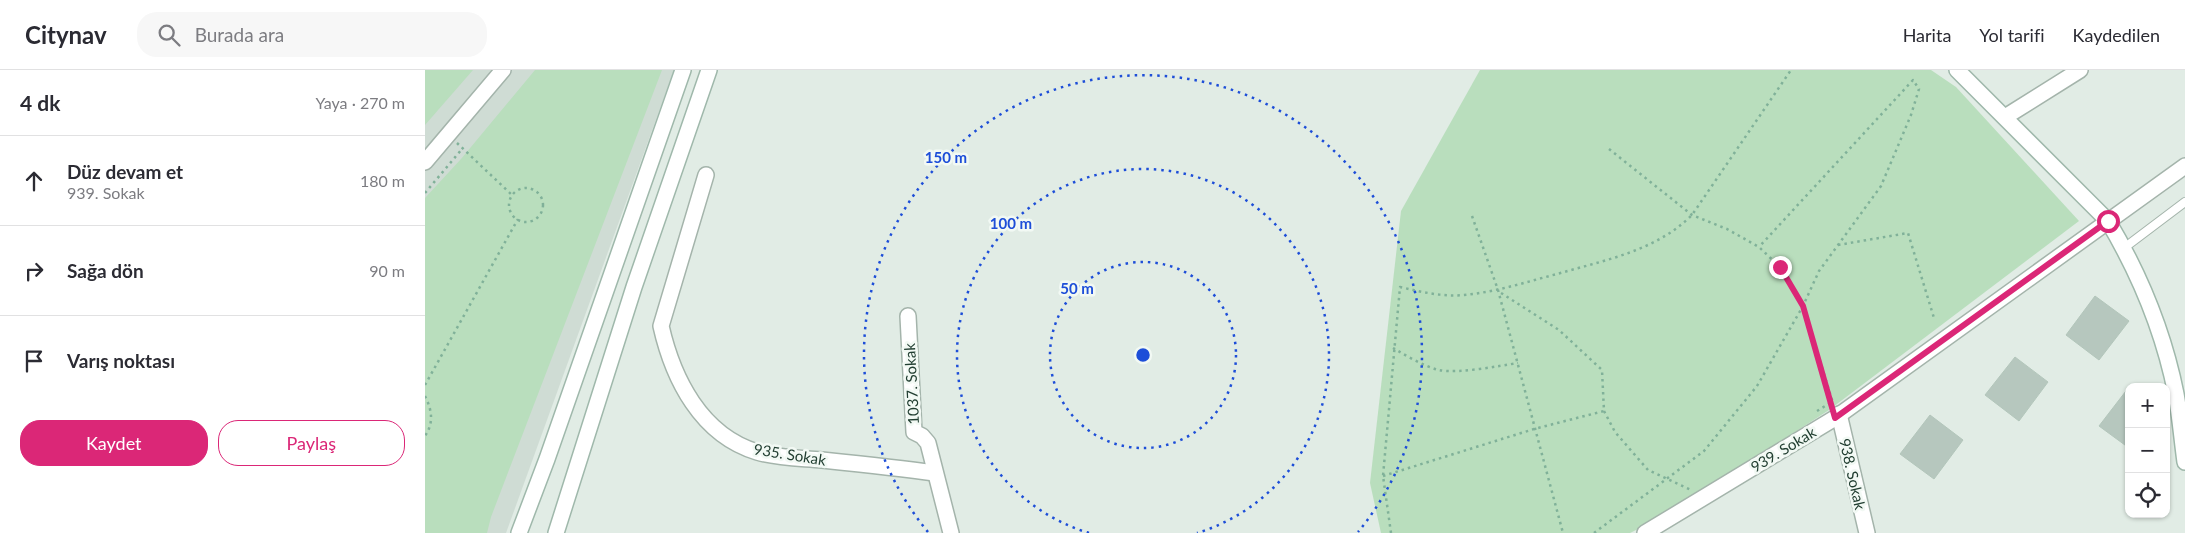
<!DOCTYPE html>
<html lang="tr">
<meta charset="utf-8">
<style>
:root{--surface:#fff;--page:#f7f7f7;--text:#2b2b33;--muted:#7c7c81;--line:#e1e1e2;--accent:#db2777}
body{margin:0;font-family:Lato,sans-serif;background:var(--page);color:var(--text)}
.controls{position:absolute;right:15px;bottom:15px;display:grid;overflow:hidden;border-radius:10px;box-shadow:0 1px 4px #0004}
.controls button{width:45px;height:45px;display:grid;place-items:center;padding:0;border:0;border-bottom:1px solid var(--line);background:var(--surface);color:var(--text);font:25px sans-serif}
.stop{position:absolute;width:15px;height:15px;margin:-11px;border:4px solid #db2777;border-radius:50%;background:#fff}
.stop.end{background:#db2777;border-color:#fff;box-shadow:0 1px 5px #0008}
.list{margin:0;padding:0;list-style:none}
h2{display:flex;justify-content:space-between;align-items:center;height:65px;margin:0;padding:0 20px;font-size:21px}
h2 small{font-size:16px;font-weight:400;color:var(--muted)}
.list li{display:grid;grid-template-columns:32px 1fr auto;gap:15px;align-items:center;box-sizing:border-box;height:90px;padding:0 20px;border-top:1px solid var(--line)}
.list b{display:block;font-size:19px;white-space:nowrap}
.list p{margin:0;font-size:16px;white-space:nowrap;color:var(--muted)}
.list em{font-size:16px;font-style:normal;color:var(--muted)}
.actions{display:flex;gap:10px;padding:15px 20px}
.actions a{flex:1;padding:11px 0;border:1px solid var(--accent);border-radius:20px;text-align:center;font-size:18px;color:var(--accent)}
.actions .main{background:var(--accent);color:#fff}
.icon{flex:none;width:28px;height:28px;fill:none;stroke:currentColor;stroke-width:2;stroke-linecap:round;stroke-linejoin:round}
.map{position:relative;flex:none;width:1760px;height:463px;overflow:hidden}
header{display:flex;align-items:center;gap:30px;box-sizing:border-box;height:70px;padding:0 25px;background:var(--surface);border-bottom:1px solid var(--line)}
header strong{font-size:24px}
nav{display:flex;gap:28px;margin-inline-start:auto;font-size:18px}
.search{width:350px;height:45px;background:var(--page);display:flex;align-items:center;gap:12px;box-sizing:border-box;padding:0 18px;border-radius:20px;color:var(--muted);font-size:19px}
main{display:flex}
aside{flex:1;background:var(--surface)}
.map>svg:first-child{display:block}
.built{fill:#cfdcd4}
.green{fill:#b9debd}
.building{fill:#b6c7be;stroke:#b3c6bb}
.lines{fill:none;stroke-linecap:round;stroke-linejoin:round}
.lane-casing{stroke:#a4b4ab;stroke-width:10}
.street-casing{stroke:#a4b4ab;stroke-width:18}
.secondary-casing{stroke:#9fb8ab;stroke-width:18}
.path{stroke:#80b199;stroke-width:2.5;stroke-dasharray:2.5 4;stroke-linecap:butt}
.lane{stroke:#fff;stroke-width:8}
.street{stroke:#fff;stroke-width:15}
.secondary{stroke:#fff;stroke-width:15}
.route{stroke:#db2777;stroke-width:6}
.ring{fill:none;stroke:#1d4ed8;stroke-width:2.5;stroke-dasharray:2.5 5}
.labels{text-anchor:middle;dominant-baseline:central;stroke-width:5;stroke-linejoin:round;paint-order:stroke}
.street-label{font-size:15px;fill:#213e31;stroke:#f2f9f4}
.centre{fill:#1d4ed8;stroke:#f2f9f4;stroke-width:2.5}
.ring-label{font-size:15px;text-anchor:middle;font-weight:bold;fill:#1d4ed8;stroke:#f2f9f4;stroke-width:5;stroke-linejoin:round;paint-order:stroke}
</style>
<header>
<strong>Citynav</strong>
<div class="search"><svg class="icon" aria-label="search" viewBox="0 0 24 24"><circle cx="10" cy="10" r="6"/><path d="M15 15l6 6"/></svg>Burada ara</div>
<nav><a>Harita</a><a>Yol tarifi</a><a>Kaydedilen</a></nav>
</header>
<main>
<aside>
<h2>4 dk<small>Yaya · 270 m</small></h2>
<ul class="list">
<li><svg class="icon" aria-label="ahead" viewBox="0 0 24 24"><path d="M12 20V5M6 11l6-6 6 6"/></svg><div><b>Düz devam et</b><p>939. Sokak</p></div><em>180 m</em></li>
<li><svg class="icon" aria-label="right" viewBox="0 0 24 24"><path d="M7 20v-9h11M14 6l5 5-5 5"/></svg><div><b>Sağa dön</b></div><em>90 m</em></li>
<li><svg class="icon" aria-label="arrive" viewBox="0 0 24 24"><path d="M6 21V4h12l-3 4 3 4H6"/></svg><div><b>Varış noktası</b></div></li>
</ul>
<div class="actions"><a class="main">Kaydet</a><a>Paylaş</a></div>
</aside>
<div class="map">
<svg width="1760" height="463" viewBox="0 0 1760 463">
<rect width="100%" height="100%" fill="#e1ece5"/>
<polygon class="built" points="0,0 249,0 81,463 0,463"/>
<g class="green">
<polygon points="0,0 48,0 0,55"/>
<polygon points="110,0 237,0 66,447 62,463 0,463 0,128 36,89"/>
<polygon points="1055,0 1506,0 1531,17 1654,151 1404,340 1243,444 1205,463 956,463 945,413 976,141"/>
</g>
<g class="building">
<polygon points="1670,226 1704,251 1674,290 1641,265"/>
<polygon points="1590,287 1623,312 1594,351 1560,325"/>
<polygon points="1704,317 1704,378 1674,356"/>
<polygon points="1505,345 1538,370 1509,409 1475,384"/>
</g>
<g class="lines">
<defs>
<polyline id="lane" points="1699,178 1760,132"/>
<g id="street">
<polyline points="1580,47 1655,0"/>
<polyline points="0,92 78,0"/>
<path d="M281,105L236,256C248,309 276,365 332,382C352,388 376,388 397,390C435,394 473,398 510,403"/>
<polyline points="483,246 489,362 497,366 503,373 526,463"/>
<polyline points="1414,344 1442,463"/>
<polyline points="1220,463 1410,348 1760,96"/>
</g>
<g id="secondary">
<path d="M1532,0L1683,151C1714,203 1739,264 1751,324C1755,346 1757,370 1760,392"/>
<polyline points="94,463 122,389 258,0"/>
<polyline points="131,463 209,217 284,0"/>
</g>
</defs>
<use href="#lane" class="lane-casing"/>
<use href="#street" class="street-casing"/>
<use href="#secondary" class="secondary-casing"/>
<g class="path">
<polyline points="32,73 87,125"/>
<polyline points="1184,79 1267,145 1302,159 1334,177 1355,197 1378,236 1408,333"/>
<circle cx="101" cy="135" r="17"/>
<polyline points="0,123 37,79"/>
<polyline points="1047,146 1073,220 1138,463"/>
<polyline points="1413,175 1483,163 1509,248"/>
<path d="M968,278C982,286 998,296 1014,300C1034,304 1073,296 1093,293"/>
<polyline points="0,315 93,149"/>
<path d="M0,326C7,340 9,353 0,366"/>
<polyline points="1179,341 1190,362 1223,400 1266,420"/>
<polyline points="1392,341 1405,333"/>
<polyline points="958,406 1109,359 1179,341 1177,300 1134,260 1073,221"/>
<path d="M966,463L958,406L975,217C997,222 1017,227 1039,225C1071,222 1101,212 1132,204C1180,190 1231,181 1267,145L1366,0"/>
<polyline points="1169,463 1279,381 1332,316 1378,236 1394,201 1456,116 1486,45 1494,19 1488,10 1334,177"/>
</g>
<use href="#lane" class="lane"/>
<use href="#street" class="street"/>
<use href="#secondary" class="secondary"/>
</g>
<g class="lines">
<polyline class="route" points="1355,197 1378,236 1410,348 1683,151"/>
</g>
<g class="ring">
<circle cx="718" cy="285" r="93"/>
<path d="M664 463A186 186 0 1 1 772 463"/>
<path d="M503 462A279 279 0 1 1 933 462"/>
</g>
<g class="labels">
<g class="street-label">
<text transform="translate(486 314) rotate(-93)">1037. Sokak</text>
<text transform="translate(1358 379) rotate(-31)">939. Sokak</text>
<text transform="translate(365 384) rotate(9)">935. Sokak</text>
<text transform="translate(1428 404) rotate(77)">938. Sokak</text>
</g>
</g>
<circle cx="718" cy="285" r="8" class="centre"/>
<g class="ring-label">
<text x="521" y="93">150 m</text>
<text x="586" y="159">100 m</text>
<text x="652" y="224">50 m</text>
</g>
</svg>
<div class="controls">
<button>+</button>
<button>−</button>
<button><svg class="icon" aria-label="locate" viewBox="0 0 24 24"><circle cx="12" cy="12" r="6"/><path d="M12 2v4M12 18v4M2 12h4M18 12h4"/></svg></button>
</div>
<div class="stop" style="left:1683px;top:151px"></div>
<div class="stop end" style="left:1355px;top:197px"></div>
</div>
</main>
